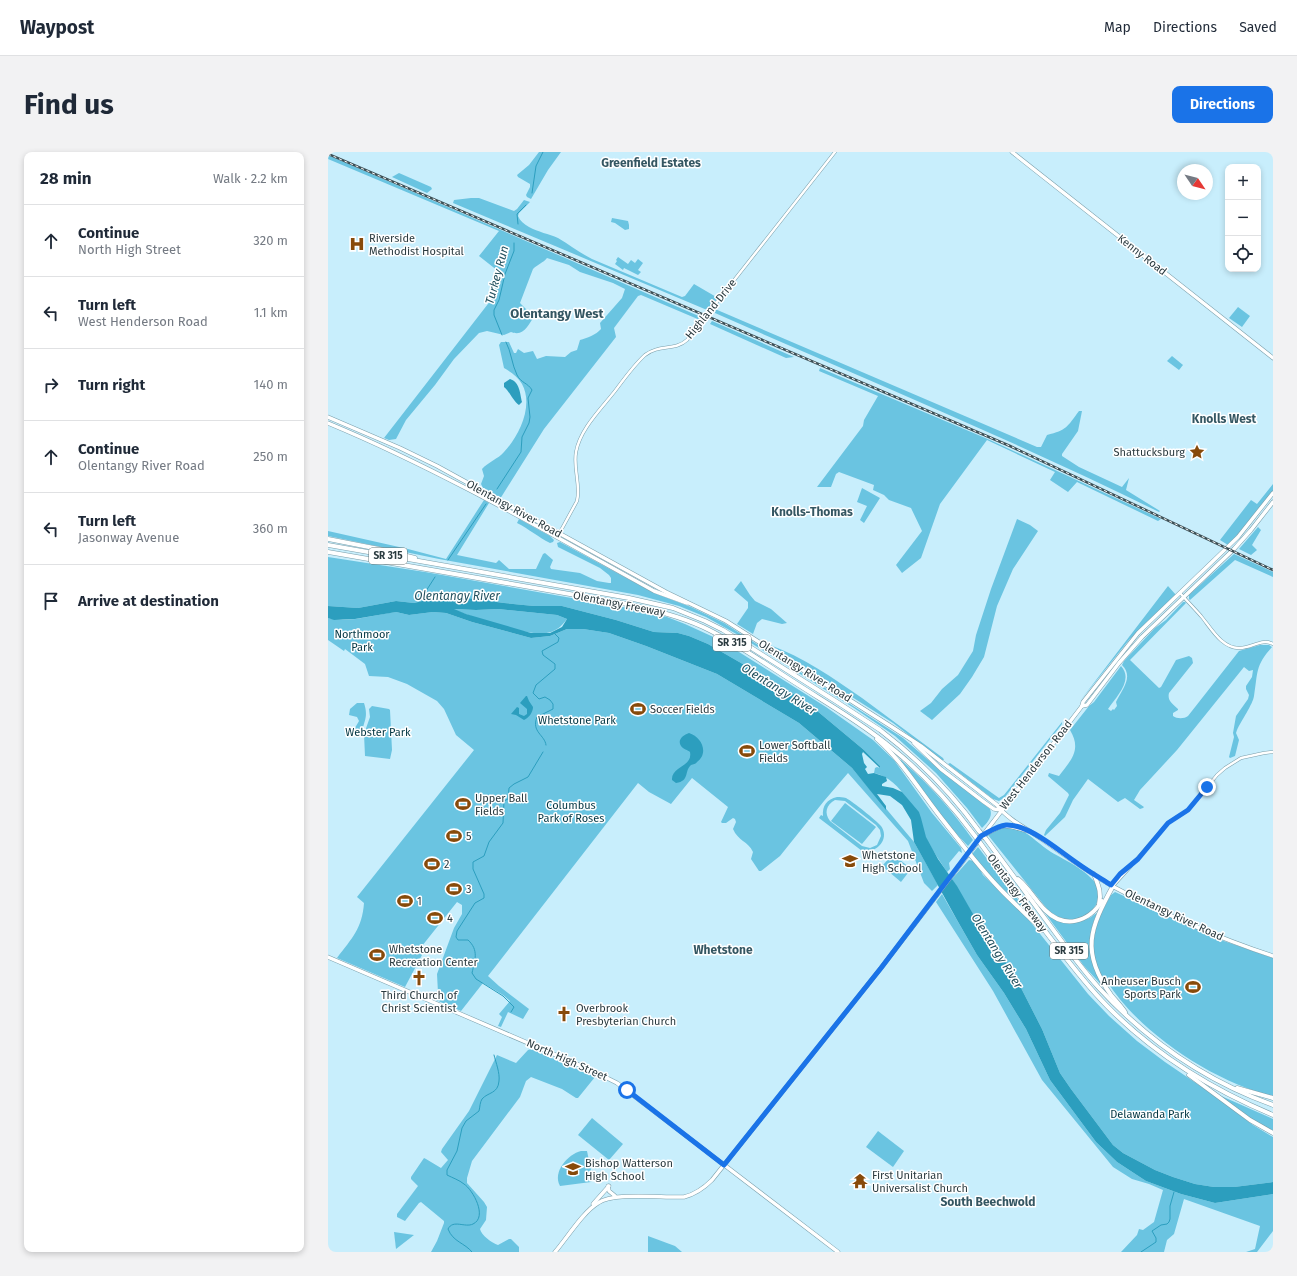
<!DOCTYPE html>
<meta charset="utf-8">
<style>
:root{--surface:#fff;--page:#f2f2f3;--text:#1f2937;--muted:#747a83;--line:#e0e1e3;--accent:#1a73e8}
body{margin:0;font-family:"Fira Sans",sans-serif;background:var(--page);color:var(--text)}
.controls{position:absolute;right:12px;top:12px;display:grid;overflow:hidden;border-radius:8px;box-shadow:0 2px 6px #0003}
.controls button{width:36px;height:36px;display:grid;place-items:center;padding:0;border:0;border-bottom:1px solid var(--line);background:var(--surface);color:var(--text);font:20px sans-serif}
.compass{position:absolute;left:849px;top:12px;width:36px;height:36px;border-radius:50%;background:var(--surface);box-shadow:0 2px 6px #0003;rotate:125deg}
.stop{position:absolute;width:12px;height:12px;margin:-9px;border:3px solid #1a73e8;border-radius:50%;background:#fff}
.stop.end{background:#1a73e8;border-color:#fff;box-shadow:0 1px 4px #0008}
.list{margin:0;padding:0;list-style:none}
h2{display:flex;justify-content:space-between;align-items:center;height:52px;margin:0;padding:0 16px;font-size:17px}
h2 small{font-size:13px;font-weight:400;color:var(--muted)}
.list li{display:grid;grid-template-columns:26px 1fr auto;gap:12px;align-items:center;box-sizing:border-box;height:72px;padding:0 16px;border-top:1px solid var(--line)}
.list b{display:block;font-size:15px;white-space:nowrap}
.list p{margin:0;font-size:13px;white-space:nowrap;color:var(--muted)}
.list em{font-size:13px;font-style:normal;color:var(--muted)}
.icon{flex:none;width:22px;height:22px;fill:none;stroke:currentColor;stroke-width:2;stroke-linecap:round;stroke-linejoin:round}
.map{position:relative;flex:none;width:945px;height:1100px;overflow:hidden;border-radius:8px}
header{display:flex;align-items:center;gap:24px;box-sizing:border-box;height:56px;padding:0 20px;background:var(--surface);border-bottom:1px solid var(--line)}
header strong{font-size:19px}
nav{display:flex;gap:22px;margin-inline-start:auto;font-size:14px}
.intro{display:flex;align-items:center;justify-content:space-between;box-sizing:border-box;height:96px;padding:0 24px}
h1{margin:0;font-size:28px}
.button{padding:10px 18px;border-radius:8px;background:var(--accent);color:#fff;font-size:14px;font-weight:700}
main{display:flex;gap:24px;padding:0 24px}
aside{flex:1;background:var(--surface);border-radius:8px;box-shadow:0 2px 6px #0003}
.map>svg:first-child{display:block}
.green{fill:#6ac4e1;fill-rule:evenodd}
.water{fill:#2c9ebe;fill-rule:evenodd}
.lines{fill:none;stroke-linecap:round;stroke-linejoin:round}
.stream{stroke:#2c9ebe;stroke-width:1}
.minor-casing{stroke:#7a9eaa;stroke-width:3.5}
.major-casing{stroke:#7a9eaa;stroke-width:4.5}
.highway-casing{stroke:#7a9eaa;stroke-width:5}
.minor{stroke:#fff;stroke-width:2.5}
.major{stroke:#fff;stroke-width:3.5}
.highway{stroke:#fff;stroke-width:4}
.rail-casing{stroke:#3e5056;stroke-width:2.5}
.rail{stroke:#fff;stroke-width:1;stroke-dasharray:3;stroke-linecap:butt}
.highway-bridge-casing{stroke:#7a9eaa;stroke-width:5;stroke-linecap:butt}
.highway-bridge{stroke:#fff;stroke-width:4}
.route{stroke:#1a73e8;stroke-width:5}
.labels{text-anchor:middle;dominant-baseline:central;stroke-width:3;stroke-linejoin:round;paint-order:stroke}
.shield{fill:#fff;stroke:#6b7679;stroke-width:1}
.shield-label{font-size:10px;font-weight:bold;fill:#2b3b40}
.poi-label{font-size:11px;fill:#2b3b40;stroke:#fff;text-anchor:start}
.street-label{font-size:11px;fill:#2b3b40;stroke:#fff}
.park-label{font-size:11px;fill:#013542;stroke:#fff}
.neighbourhood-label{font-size:12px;font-weight:bold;fill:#345662;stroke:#fff}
.water-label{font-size:12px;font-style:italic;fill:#245260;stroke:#fff}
.quarter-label{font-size:13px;font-weight:bold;fill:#345662;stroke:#fff}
</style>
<header>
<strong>Waypost</strong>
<nav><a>Map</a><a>Directions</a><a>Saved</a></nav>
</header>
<div class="intro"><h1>Find us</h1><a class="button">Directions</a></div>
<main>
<aside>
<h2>28 min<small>Walk · 2.2 km</small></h2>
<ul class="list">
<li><svg class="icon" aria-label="ahead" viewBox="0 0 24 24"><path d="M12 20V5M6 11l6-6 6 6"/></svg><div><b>Continue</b><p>North High Street</p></div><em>320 m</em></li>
<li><svg class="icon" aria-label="left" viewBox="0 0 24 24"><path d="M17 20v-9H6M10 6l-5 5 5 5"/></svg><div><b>Turn left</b><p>West Henderson Road</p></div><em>1.1 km</em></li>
<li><svg class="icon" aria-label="right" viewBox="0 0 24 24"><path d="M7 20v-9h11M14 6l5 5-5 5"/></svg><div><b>Turn right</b></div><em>140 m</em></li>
<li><svg class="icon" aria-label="ahead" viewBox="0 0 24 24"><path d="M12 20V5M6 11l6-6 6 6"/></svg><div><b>Continue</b><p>Olentangy River Road</p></div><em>250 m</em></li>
<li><svg class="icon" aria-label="left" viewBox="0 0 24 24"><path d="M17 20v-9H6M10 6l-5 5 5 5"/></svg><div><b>Turn left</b><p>Jasonway Avenue</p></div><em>360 m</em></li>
<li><svg class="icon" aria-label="arrive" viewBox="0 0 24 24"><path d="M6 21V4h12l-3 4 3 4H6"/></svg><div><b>Arrive at destination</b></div></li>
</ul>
</aside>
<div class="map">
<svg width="945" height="1100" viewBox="0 0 945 1100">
<rect width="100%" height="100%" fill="#c8eefc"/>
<g class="green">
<polygon points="211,0 233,0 220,18 203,47 199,45 198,43 202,35 202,32 190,25 189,23 201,13"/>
<path d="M0,3L373,165L374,167L372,168L313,143L310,144L286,176L288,185L216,277L172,347L155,336L153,332L156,324L154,317C160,310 170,307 176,300C191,284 206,254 194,232C190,225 183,220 176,216L171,193L173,190H181L186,201H188L190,197L196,201L205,199L209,207L218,204L237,205L243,200L249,198L252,188C259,186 268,183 273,177L272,171L294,146L297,137L285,131L252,120L241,113L219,106C215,111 210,112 205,117L192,151L206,165C200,173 196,185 183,180L176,183L159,179L151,181L126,207L107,233L78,268L68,287L61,288L56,286L163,148L171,121L170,119L151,104L171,79L0,7Z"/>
<polygon points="71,21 103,35 104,37 99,41 64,25"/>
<path d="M143,46H151L186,59L189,57L196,48L202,50L191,61L190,64C192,69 196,72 201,75C210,80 221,82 230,86C242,93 252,101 264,107L354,145L357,144L366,132L390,146L381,157L379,158L125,51L126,48Z"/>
<polygon points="284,66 300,69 301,73 301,77 297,78 287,71 283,70"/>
<polygon points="290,105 300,112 303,108 307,111 310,107 315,111 310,118 313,120 310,123 296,116 295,118 287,112 289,109 288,108"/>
<polygon points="910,155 922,164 914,175 901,166"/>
<path d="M387,157L709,295H713L719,283C739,278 739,275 751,259H754L750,279L734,302V304L751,315L794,335L801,326L798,338L832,359L831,360C686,288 536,227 387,161L386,160Z"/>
<polygon points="384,169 466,205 458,206 382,172"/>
<polygon points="844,204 855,213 851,218 839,209"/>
<polygon points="492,216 662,288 833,367 830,369 749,330 740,340 722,328 727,320 659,288 612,352 593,406 574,421 568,413 594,379 583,356 561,348 556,343 545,338 546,333 511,320 508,322 503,335 489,335 535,274 536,268 550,244 491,219"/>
<polygon points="945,332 945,339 915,377 900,393 892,388 923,348 929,352"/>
<polygon points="534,336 552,346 536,371 532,368 539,354 529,350"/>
<path d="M156,348L161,351L129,403L168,411L171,408L181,417H208L215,402L217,401L225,408L222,415L223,417L252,421L269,429L281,431H283V426L281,423L272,416L230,395L229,391L232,390L326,441L363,455L396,471L575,586L606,613L662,657C665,664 660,670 654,676L639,656L608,621L567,584L526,556L412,484L378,465L351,454L310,443L111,407L0,384V379L80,397L118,407Z"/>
<path d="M191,367L222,384L226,388L225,390L222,391C210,385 201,377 189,371Z"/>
<polygon points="689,367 702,373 710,379 685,417 669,454 656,505 644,525 632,542 604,568 592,559 603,551 614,537 630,523 645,499 648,483 663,437"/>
<polygon points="930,375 933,378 924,393 929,398 923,403 911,397"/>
<polygon points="906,402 945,420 945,425 907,408 862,448 861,447 861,443"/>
<path d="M0,405L97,420L317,459L339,465L357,472L392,488L498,555L545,588L566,608L604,661L633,696L634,701L631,699L621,711L622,717L619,720C612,709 604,698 598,686C586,662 576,628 546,621L547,616L549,615L552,616V614L536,598L482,553L458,537L380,492L361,484L350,481L326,480L288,468L234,454H206L176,451L131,445L106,446L86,451L68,449L30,456L0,454Z"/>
<polygon points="413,429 422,443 427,449 443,457 459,471 454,472 434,467 429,471 425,482 409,472 420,456 420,450 406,438"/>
<polygon points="840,434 848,443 801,488 752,549"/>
<path d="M855,450H857L858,451L802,508L831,536L833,535L848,508L861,504L864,506L865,511L841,541C839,549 845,552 850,557V558L845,561V564C849,567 856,567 860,564L911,499L932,493H941L944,495C927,514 930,520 926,544C925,552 913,569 909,578L908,581L911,588L907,604L902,606L901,605L906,585L905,581L908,564L920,547L921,543L918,537V534L924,525L925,518L921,519L916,515L849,598L812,638L806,648L816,655L815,656L812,657L797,646L790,650L760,627L745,648L737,665L717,684L716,683L718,678L732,661L741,643L740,641L720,624L721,621L731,624C743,608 754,598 742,578L761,554L766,550L793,514C806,528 788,545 780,557L783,559L785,557L786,558L789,554L788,550C794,537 806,525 794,513L796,509L827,476L838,468Z"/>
<path d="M124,457L148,458L170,457L229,463L239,467C234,473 231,477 223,480C203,487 145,465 124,457Z"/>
<path d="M68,460L81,463L105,460L118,461L144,470L203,486L222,484L239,477H255L281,481L318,494L389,522L471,571L524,616L586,690L610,733L604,739L596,731L580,689L520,621L496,649L452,704L433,719H431L423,707L425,700C420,689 410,689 405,677L408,670L407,667L405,666L398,671H394L393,670L400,655L364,626L343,652L321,640L310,631L160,824L171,834L201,857L195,867L180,860L173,875L170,874L174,865L171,862L182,849L175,843L155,831L133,859L108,848L110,841L109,822L126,776L134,762V753L129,750L94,794V803L77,835L9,806C24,786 34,777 36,751L29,745L146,598L128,583L116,557L109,549L79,532L60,525L41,524L37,512L17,497L16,499L0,488V466C20,472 48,462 68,460Z"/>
<path d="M442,493C475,505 505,526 534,546C561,566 588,586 615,606L616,608H613L565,571Z"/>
<path d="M29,551H36C41,567 35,568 34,583L24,581L31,569L29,565L21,563L22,557Z"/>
<polygon points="44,554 61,557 62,558 64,598 62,607 37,604 36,582 42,565 41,557"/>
<polygon points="734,570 734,572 677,645 671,649 665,647 620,612 622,611 671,646 676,643"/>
<path d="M573,608C600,631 624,658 645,688L640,694L620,673L572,609Z"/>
<path d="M509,645C512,645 515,645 518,646C525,650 548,668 553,674C561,685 552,698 540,699L538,702L491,666L493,663L495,664C494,654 499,647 509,645ZM507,648L517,649L548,673L552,678L553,684L549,693L542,696L534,694L502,669C496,661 498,653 507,648Z"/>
<polygon points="517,651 548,675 534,692 503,669"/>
<path d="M675,675C681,676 688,676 693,678C704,684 712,693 723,700C735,707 767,722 770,737C774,755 756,770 739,767C731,766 725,762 720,758L660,683Z"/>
<polygon points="650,695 698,758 697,759 669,732 645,704 645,701"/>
<polygon points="565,702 583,717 573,730 554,714"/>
<polygon points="641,708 646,709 648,710 655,723 697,763 760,842 781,864 809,889 837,910 884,942 925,973 945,985 945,1030 906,1035 886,1035 867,1032 845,1025 827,1018 795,1001 785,993 743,937 732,921 714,877 690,830 673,803 656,781 624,727"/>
<path d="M787,740L893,788L945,806V944C887,931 810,880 779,829C778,827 776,827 775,825C770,821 768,811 767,806C762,782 772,763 783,743Z"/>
<polygon points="614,742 649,803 676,841 698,877 722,928 768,990 789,1010 818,1029 853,1042 887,1051 945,1042 945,1079 929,1100 918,1100 927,1097 932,1074 856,1047 846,1082 839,1088 836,1100 793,1100 809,1083 811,1077 815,1078 826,1070 835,1038 821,1032 804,1027 785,1015 714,928 665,839 608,750"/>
<path d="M718,760C727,768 747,772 759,767C763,766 766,762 769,761C755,793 766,807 778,837H777L756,814L717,761Z"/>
<path d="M203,897L267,925L250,946H248L234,937L203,925L198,929L192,945L144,1009L139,1026V1031L156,1050L159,1055L158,1068L152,1077C153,1083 164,1091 170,1093L181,1087H183L191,1095V1100H103L109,1089L116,1071V1069L93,1050L91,1051L77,1069L69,1065V1062L90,1034L83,1027V1025L96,1006L98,1007L113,1016L120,1008L113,1000L114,997L141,959L169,903L188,911L200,898Z"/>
<polygon points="891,943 945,967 945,979 928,970"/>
<polygon points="264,966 295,992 281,1008 250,983"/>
<polygon points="550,979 576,999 565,1015 538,995"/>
<path d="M253,999H259L265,1028L263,1030L232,1034C224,1020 240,1002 253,999Z"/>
<polygon points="66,1080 86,1083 68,1097"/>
<polygon points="320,1084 347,1094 354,1100 320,1100"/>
</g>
<g class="water">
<path d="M182,227C192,230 192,242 194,250L191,253C185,249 182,240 176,235V231Z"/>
<path d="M132,445L176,451L206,454H234L288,468L326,480L350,481L361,484L380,492L458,537L482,553L536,598L552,614V616L535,600L534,602L536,611L539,615L537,617L540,622L546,621L558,625L559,629L554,632V634L565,636L574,640L591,660L593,666L598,685L610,707L629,734L656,781L673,803L690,830L714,877L732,921L743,937L785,993L795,1001L827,1018L845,1025L867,1032L886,1035H906L945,1030V1042L887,1051L853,1042L818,1029L789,1010L768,990L722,928L698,877L676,841L649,803L629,768L586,690L583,668L574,653L562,644L549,642L558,654V658L524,616L471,571L389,522L318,494L281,481L255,477H239L222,484L203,486L144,470L118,461L105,460L81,463L68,460L27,467L6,468L0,466V454L30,456L68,449L86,451L106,446ZM126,457L148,458L170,457L229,463L239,467L234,475L222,481H203L138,462Z"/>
<path d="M198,544H199L201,549L205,555C205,560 201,566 196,568L188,563L183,562L189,555L191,556V562L196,564L199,562V557L192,551Z"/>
<path d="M361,581C374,585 381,601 369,610C368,612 365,612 363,613C356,619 362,629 348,631L344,628C343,614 365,615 362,600C360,598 355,597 353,594C349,588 355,583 361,581Z"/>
</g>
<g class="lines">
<g class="stream">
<polyline points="204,41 208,14 215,0"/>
<polyline points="190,72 189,62 198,53"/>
<polyline points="174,183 166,163 166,158 171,148 177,122 186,99 186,91"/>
<path d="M169,337L193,300L194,285L201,271L202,265L200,246L204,238C200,231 193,231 189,223C184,213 183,199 178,190"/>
<polyline points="120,408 158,352"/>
<polyline points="91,450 107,425"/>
<path d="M218,593C217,583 203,580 209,565L225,557V552L222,548L217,545L211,547L205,541L208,533L227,517V512L215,503L214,499L230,490L231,486L227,482"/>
<path d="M183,860L186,855L175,844L148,827L144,821C147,808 151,798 140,788H130L128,785L129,779L147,751L156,746V742L145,717V710L156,704L161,690L175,671L176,649L180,647L181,636L186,632L200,625L215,600"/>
<path d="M144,1100C137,1091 125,1090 120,1077C125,1067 137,1076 145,1072C160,1065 145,1038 136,1032C131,1028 125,1026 119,1023V1018L129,999L134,976L138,969L151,959C152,955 152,950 154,947C160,940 170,942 171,929C172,921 168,911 166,903"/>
<polyline points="813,1100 828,1090 828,1086 824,1079 833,1073 839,1072 841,1070 842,1067 842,1054 846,1040"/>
</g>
<defs>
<g id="minor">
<path d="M231,382L249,349C253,333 245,317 248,300C252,277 273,257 287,239C296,227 306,213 317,203C331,192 347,199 359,188L507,0"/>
<path d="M852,441C859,449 866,456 873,464C883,476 894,497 912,496C924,496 934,486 945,492"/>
<polyline points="783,733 792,722 809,707 840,671 860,658 889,623 897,616 913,606 936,601 945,600"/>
<polyline points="785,734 803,714"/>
</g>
<g id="major">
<polyline points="684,0 945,206"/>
<path d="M0,265L72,296L109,314L338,440L398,469L564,575L593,594L669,653C680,668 700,677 715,688C738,704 761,721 786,735C836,762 890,786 945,804"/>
<path d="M0,271C113,318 219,380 326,439L359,451"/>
<polyline points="754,554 759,553 791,511 814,485 906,397 923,378 945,350"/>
<polyline points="586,591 613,617 656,650 666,657 673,658"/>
<path d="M654,684C679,671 673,672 700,679"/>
<polyline points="0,805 265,919 289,931 510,1100"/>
<polyline points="280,1034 281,1039 287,1044"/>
<polyline points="265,1052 281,1034"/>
<path d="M227,1100C239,1086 255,1060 270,1051C286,1040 334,1046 356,1045C368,1042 376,1036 384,1028L553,816L754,554L755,550L810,481L910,385L945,341"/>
</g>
<g id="highway">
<polyline points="0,387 51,397 87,406"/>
<path d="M0,393L301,446L345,456L377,469L395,478L509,550L552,578C590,607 623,640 651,679"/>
<path d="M0,400L299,452C325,458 351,464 375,475C407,490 436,511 466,530C500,552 535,572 566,598C597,623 623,652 647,684"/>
<path d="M549,587C577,612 595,644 618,672C636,695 654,719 675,740C688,753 701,765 714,778"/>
<path d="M658,687C679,715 700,744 721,772C737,794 753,816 771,836C819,888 878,929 945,953"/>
<path d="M653,692C673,720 694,747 714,775C735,802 755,830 779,854C826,902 883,937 945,963"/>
<path d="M766,722C770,733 774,741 771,752"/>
<path d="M690,727C701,736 707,748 717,758C736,777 760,771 774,749"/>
<path d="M785,734C762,776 752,800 783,843C788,849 793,854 797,860"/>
<polyline points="861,923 922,968 945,981"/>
<polyline points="909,936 945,946"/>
</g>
</defs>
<use href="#minor" class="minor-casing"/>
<use href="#major" class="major-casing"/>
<use href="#highway" class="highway-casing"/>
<use href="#minor" class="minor"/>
<use href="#major" class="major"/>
<use href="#highway" class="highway"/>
<defs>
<polyline id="rail" points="0,2 682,294 945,418"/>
</defs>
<use href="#rail" class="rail-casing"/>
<use href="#rail" class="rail"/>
<defs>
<g id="highway-bridge">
<polyline points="651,679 658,687"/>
<polyline points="647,684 653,692"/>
</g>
</defs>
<use href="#highway-bridge" class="highway-bridge-casing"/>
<use href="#highway-bridge" class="highway-bridge"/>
</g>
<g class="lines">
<path class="route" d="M299,938L396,1013L553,816L653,684C661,680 669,674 678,673C701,672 731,699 749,711C760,719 772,726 783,733L792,722L810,707L840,671L860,658L879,635"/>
</g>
<defs>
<symbol id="hospital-bare" viewBox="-9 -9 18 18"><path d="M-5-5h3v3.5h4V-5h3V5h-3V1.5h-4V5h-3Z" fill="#874a0a" stroke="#fff" stroke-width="2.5" paint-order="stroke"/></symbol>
<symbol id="sight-bare" viewBox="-9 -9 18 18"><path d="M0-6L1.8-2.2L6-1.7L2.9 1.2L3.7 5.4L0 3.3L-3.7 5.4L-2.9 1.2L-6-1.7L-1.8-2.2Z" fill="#874a0a" stroke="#fff" stroke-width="2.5" paint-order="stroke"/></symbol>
<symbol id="stadium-bare" viewBox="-9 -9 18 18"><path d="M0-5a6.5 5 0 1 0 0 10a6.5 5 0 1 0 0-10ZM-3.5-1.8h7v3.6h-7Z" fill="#874a0a" stroke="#fff" stroke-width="2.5" paint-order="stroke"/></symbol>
<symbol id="school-bare" viewBox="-9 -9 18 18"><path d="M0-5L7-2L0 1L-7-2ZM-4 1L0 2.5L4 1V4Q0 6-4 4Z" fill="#874a0a" stroke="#fff" stroke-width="2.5" paint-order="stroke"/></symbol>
<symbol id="church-bare" viewBox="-9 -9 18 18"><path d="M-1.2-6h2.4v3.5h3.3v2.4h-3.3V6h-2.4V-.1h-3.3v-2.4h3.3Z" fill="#874a0a" stroke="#fff" stroke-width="2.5" paint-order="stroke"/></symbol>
<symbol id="temple-bare" viewBox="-9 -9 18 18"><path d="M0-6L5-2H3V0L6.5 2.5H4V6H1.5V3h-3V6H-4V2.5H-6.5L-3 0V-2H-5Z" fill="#874a0a" stroke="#fff" stroke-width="2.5" paint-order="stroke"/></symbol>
</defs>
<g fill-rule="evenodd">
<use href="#hospital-bare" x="18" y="81" width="22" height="22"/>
<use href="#sight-bare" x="858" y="289" width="22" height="22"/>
<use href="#stadium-bare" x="299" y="546" width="22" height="22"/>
<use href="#stadium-bare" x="408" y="588" width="22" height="22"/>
<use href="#stadium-bare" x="124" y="641" width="22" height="22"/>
<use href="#stadium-bare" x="115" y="673" width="22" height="22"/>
<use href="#school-bare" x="511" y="698" width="22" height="22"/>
<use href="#stadium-bare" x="93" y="701" width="22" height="22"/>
<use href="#stadium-bare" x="115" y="726" width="22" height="22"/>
<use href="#stadium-bare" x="66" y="738" width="22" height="22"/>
<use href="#stadium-bare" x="96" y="755" width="22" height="22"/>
<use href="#stadium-bare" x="38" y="792" width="22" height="22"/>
<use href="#church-bare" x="80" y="815" width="22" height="22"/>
<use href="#stadium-bare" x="854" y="824" width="22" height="22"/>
<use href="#church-bare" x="225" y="851" width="22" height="22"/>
<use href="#school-bare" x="234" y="1006" width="22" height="22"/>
<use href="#temple-bare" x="521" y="1018" width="22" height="22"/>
</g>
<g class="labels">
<g class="shield">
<rect x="41" y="396" width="38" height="16" rx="3"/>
<rect x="385" y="483" width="38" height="16" rx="3"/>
<rect x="722" y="791" width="38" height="16" rx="3"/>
</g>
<g class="shield-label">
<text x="60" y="404">SR 315</text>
<text x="404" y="491">SR 315</text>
<text x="741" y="799">SR 315</text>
</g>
<g class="poi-label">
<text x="41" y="86">Riverside<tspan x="41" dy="13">Methodist Hospital</tspan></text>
<text x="857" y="300" text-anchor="end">Shattucksburg</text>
<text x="322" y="557">Soccer Fields</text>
<text x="431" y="593">Lower Softball<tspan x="431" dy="13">Fields</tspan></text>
<text x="147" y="646">Upper Ball<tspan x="147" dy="13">Fields</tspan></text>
<text x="138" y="684">5</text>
<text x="534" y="703">Whetstone<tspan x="534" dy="13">High School</tspan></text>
<text x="116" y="712">2</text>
<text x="138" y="737">3</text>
<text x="89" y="749">1</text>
<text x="119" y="766">4</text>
<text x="61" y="797">Whetstone<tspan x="61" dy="13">Recreation Center</tspan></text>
<text x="853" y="829" text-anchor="end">Anheuser Busch<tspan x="853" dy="13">Sports Park</tspan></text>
<text x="91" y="843" text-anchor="middle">Third Church of<tspan x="91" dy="13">Christ Scientist</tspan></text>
<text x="248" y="856">Overbrook<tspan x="248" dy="13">Presbyterian Church</tspan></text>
<text x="257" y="1011">Bishop Watterson<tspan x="257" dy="13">High School</tspan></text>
<text x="544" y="1023">First Unitarian<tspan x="544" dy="13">Universalist Church</tspan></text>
</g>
<g class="street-label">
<text transform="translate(814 103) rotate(38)">Kenny Road</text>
<text transform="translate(383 157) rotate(-51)">Highland Drive</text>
<text transform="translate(186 357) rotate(29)">Olentangy River Road</text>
<text transform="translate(291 452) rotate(11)">Olentangy Freeway</text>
<text transform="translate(477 519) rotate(32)">Olentangy River Road</text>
<text transform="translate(708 613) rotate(-52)">West Henderson Road</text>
<text transform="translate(689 741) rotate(54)">Olentangy Freeway</text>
<text transform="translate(846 763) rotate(25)">Olentangy River Road</text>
<text transform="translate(239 908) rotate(24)">North High Street</text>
</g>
<g class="park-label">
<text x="34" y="482">Northmoor<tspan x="34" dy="13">Park</tspan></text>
<text x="249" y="568">Whetstone Park</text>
<text x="50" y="580">Webster Park</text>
<text x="243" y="653">Columbus<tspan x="243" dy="13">Park of Roses</tspan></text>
<text x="822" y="962">Delawanda Park</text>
</g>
<g class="neighbourhood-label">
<text x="323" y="11">Greenfield Estates</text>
<text x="896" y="267">Knolls West</text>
<text x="484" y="360">Knolls-Thomas</text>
<text x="395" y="798">Whetstone</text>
<text x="660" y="1050">South Beechwold</text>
</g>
<g class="water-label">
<text transform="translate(169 123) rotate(-75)">Turkey Run</text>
<text x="129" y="444">Olentangy River</text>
<text transform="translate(451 537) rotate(32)">Olentangy River</text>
<text transform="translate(669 799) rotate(58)">Olentangy River</text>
</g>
<g class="quarter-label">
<text x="229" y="161">Olentangy West</text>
</g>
</g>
</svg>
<div class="controls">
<button>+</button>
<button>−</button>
<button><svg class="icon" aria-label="locate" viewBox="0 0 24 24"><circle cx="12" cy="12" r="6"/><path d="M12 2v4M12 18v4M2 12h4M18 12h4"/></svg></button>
</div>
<svg class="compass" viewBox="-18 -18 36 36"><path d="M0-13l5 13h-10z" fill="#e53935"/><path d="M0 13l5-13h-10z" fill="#747a83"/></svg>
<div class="stop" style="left:299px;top:938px"></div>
<div class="stop end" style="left:879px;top:635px"></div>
</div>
</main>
